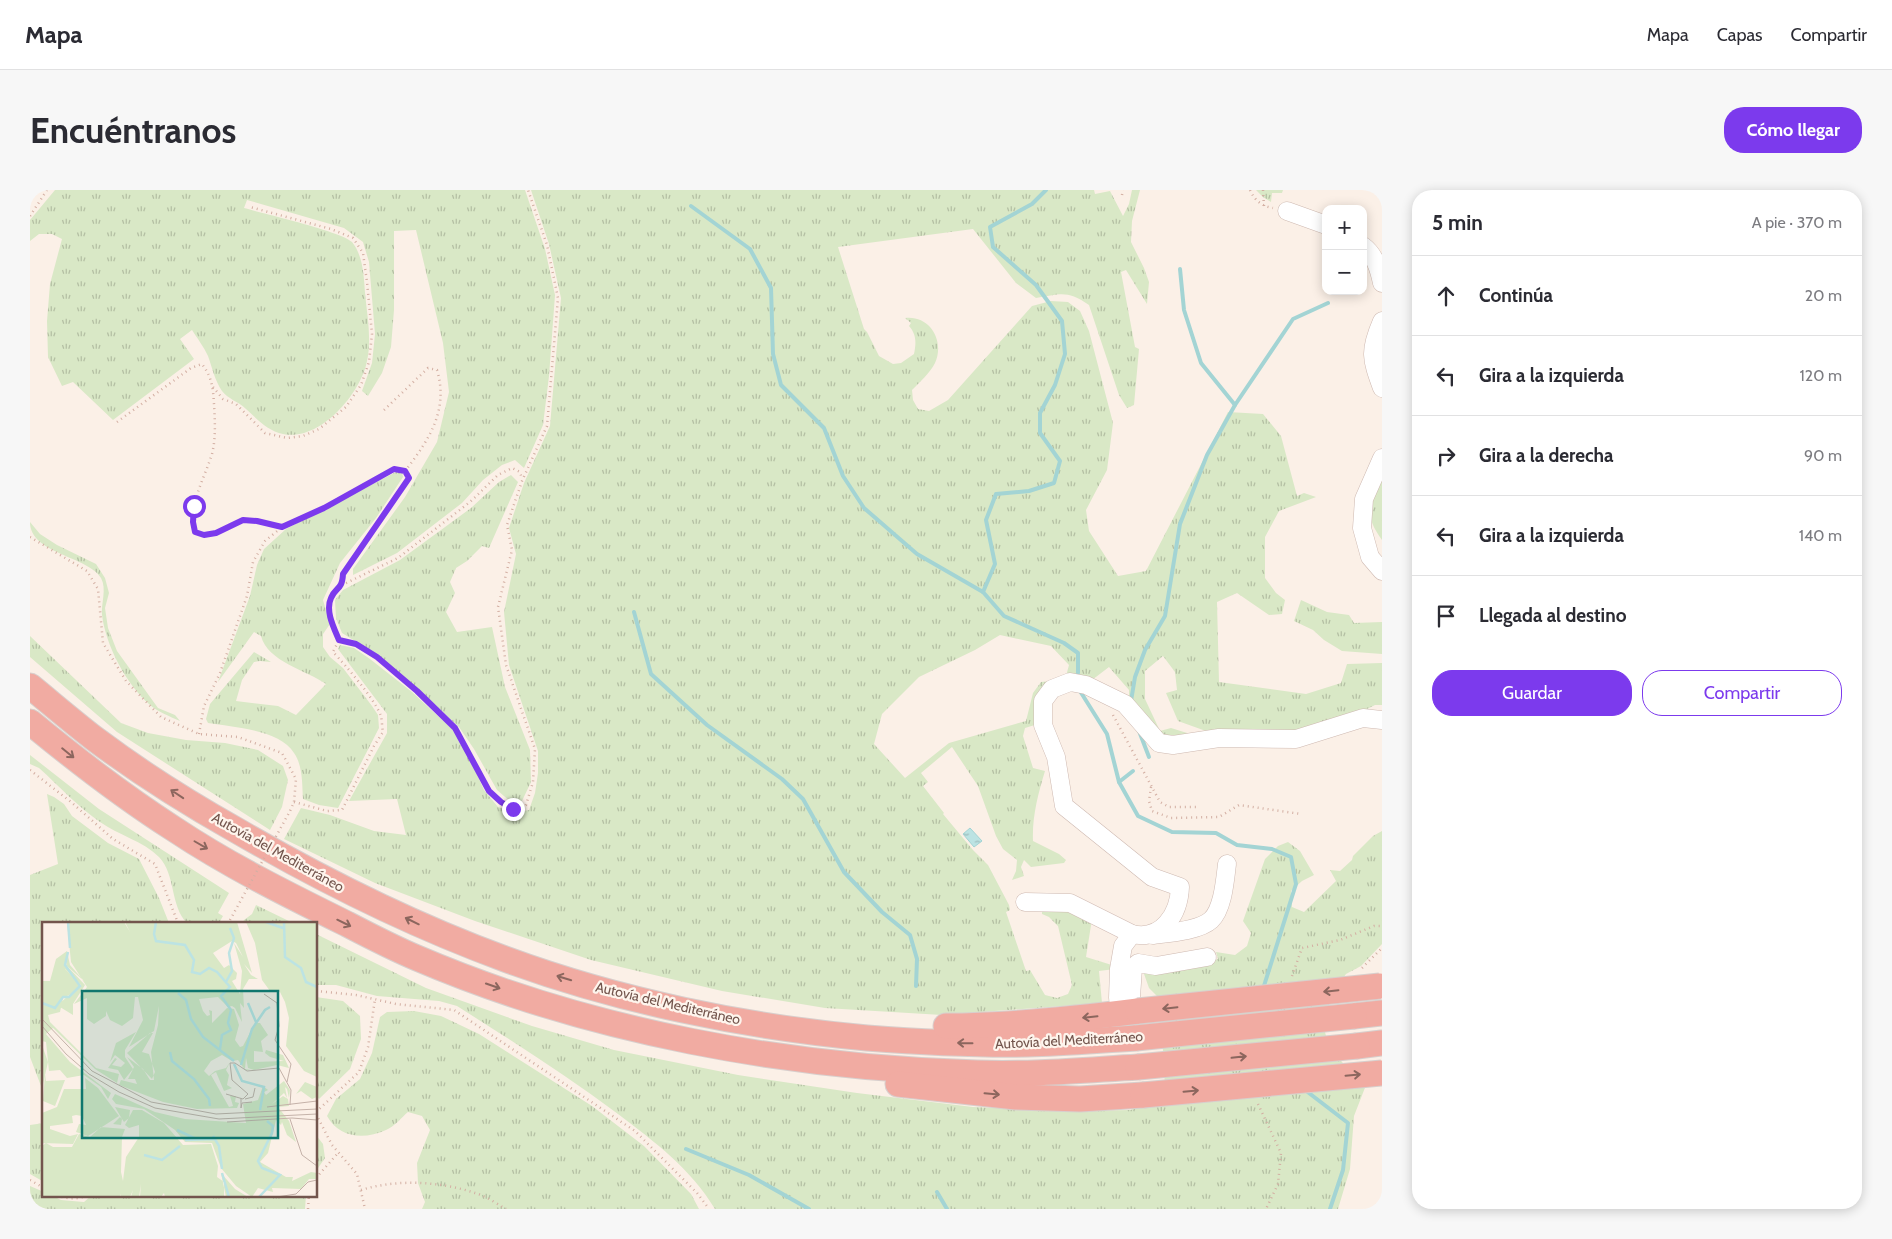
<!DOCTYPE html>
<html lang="es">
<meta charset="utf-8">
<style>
:root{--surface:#fff;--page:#f7f7f7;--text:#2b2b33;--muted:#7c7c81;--line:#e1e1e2;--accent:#7c3aed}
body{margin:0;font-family:Cabin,sans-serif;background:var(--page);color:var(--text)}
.controls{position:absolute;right:15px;top:15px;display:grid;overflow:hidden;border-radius:10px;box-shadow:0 2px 12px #0003}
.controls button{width:45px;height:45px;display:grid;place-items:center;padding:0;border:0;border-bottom:1px solid var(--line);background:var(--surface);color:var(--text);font:25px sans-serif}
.stop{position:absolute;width:15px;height:15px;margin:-11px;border:4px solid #7c3aed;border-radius:50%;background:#fff}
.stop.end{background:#7c3aed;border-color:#fff;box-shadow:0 1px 5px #0008}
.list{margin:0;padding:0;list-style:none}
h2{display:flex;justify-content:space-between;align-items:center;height:65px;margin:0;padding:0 20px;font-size:21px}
h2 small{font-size:16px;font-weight:400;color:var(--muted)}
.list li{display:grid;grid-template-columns:32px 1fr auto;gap:15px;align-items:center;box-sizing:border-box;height:80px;padding:0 20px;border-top:1px solid var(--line)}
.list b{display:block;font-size:19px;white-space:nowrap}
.list em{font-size:16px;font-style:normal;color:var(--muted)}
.actions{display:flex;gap:10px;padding:15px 20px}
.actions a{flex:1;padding:11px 0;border:1px solid var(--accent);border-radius:20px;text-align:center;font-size:18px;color:var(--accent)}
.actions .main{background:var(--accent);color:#fff}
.icon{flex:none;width:28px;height:28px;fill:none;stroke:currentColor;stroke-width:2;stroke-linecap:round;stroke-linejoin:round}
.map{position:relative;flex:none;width:1352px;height:1019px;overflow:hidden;border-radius:20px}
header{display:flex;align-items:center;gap:30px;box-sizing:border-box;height:70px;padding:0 25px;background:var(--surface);border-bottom:1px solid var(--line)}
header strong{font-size:24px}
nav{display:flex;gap:28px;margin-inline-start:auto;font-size:18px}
.intro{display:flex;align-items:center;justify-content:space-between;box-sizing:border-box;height:120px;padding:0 30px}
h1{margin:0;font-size:35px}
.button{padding:12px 22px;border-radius:20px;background:var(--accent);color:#fff;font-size:18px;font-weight:700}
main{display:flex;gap:30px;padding:0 30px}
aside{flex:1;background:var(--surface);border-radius:20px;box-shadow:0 2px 12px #0003}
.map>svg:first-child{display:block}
.grass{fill:url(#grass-tufts)}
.water{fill:url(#water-ripples);stroke:#a3d4d4}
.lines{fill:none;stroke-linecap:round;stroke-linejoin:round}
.stream{stroke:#a3d4d4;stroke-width:4}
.minor-casing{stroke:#ceb9b1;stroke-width:19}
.highway-casing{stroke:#d8cfcd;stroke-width:27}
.path{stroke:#d3afa3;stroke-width:2.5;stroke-dasharray:1 4;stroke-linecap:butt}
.minor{stroke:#fff;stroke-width:18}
.highway{stroke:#f1aba2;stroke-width:25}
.highway-bridge-casing{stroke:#d8cfcd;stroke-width:27;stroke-linecap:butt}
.path-bridge{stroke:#d3afa3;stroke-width:2.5;stroke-dasharray:1 4;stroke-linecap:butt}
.highway-bridge{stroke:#f1aba2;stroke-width:25}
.oneway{stroke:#8c665e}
.route{stroke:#7c3aed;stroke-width:6}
.labels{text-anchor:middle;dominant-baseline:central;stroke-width:4.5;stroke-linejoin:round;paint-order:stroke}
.street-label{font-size:14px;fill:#73554d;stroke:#fef5ed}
.inset-river{fill:none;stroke:#bce3e3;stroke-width:2.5}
.inset-road{fill:none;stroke:#c5b2a9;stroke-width:1}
.view{fill:#0f766e;fill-opacity:0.15;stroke:#0f766e;stroke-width:2.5}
.inset-edge{fill:none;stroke:#73554d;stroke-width:2.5}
</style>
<header>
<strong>Mapa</strong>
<nav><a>Mapa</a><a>Capas</a><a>Compartir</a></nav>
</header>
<div class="intro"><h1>Encuéntranos</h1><a class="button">Cómo llegar</a></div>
<main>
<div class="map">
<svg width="1352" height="1019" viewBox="0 0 1352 1019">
<defs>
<pattern id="grass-tufts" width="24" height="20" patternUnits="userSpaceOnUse" patternTransform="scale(1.25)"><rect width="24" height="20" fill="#d9e8c6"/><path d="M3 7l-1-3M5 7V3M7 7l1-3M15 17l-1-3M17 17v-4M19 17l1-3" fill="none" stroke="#b4bfa3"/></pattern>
<pattern id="water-ripples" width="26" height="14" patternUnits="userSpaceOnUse" patternTransform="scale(1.25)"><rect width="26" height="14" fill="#bce3e3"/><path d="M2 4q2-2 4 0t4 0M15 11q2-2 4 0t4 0" fill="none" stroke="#9dbbba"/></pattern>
</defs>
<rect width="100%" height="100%" fill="#fbf0e7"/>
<g class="grass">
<path d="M25,0H495L515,59L525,105L519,186L513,235L494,278L485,270L472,275L453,290L432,313L367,363L323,385V379L375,307L407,252L419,202L413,153L386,40L364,41V120L361,157L352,183L338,206L332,201L342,173L345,144L339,72L333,52L314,38L217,10L214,18C232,23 313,42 322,52C333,65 334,87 335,103C337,125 342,149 337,171C331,203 290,252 253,244C238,241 227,229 216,219C209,212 198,209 192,201C185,191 182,177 178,166C174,157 167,148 162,140L150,149L164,169L83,230L43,192L32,196L18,167L17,131L20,94L32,49L22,44H9L0,51V30Z"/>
<path d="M501,0H1064L1065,4L1080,1L1093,26L1099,14L1102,0H1110L1102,31L1101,52L1114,78L1119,92L1117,114L1096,80L1091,82L1105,157L1109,159L1104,215L1097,218L1089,205L1059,115C1037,100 1031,104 1006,108L986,93L943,39L808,57L834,139L837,142L849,166L863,174L871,173L884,164C886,154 887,145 879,136L881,133L875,128C900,125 915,151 905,173C900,183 890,192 882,200L883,210L888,219L899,221L918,210L1002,116L1021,111L1038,112L1050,121L1059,141L1083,233L1077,280L1056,320L1059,341L1088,386L1116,381L1198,222L1233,224L1251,246L1267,306L1274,303L1286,307L1249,321L1235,347V388L1246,403L1255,410L1252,424L1239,425L1207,403L1187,412L1189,492L1276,504L1311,493L1317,474L1352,473V515H1345L1333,521L1268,541L1187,545L1148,531L1136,503L1147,500L1145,482L1133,466L1115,481V509L1130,541L1141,538L1170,547H1129L1099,508V500L1079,477L1062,490L1036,486L1039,475L1021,456L970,445L945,460L889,487L852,524L844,554L875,588L919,553L996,531L1003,503L1011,492L1021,491L1008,534L995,538L993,546L1003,578L1015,581C1008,604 1002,627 1003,651L1029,664L1036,670L1034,673L1001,677L994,670L991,677L994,686L982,690L986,681L987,670L973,659L966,646L948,596L922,557L891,583L898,592L893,596L914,623L913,624L943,660L958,675L979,715L980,720L976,722L996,781L1000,780L1015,805L1027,808L1038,804L1042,795L1028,736L1019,727L1012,724V718L1037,720L1062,729L1056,767L1085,776V779L1069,781L1072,813L912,825L795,818L692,801L561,770L445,731L345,693L254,649L271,618L300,625L344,641L376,645L367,609L319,611L357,543V524L308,459L310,455L324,458L340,469L382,502L422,539L436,560L454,600L468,617L485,623L499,620L505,603L508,583V561L479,475L474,422L486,364L479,338L494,293L520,236L531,108L519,54Z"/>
<polygon points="1226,0 1253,0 1252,3 1242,3 1241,12 1233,7"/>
<path d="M366,282H372L373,287L346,328L310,373L293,410L300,434L293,444V457L300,467L313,478L342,516L348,525L349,538L308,618L289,615L273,609C272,594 273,576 264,563C250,540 203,537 178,533L176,529L180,514L224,462L241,472L230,471L224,472L212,490L206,511L248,516L266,525L296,494C276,480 238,472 231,446L224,442L188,492L220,406L227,375L234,359L256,339Z"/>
<polygon points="481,285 488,292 459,358 452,356 437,371 426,378 420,392 425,403 416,422 427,442 462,437 475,497 500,560 501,592 492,611 481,612 467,600 444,559 429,537 390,501 349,466 312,443 306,428 305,410 313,400 370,370 441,318 469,292"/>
<path d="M1352,288V350C1333,324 1340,316 1352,288Z"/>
<path d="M0,332L10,344L27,355L66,374L75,388L79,403L75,418L78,438L87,461L128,518L145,525L150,531C139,526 128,522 120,515C96,494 76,456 72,425C71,413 77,399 71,388C58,366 0,364 0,332Z"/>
<polygon points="1271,410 1297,422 1319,425 1324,433 1352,432 1352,464 1312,461 1294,450 1283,440 1264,431"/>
<polygon points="0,446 91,533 118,543 156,550 195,553 228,560 253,576 258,590 252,617 240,640 87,542 0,467"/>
<path d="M0,565L69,619L199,703L188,723L193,726L189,733H157C140,716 146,685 129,667C113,651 88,645 70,632C48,617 29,596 9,578L0,574Z"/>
<polygon points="17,604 24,607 34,614 42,626 78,653 109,669 129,708 139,733 14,733 14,904 0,867 0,685 28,674"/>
<path d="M1352,641V754L1331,776L1316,784L1302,804L1293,835L1300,860L1313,873L1338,890L1324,926L1320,979L1308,1019H685C661,979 625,952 588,924C536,885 482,851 427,816L409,811L347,806L306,795H286V744L396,798L502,836L584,860L708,885L827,903L943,917L1040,921L1101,920L1107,916L1136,914L1130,809L1119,798L1113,781L1137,783L1188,769L1186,762L1205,765L1217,756L1221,743L1213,731L1235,669L1248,656L1258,652L1270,661L1284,685L1272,691L1261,701L1262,717L1274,722L1306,691L1300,680L1310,681L1322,670L1323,666L1343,646Z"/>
<polygon points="226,715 263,733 213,733 214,730 222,724"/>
<polygon points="286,807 313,811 330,826 331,849 320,879 289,909 286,905"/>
<path d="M384,821L411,826L449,844L562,916L614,956L661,1004L669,1019H392L395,1012L388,993L387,973L400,940L392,926L378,922C371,928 364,937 356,940C334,950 309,948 297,926L306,909L330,889L342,863L350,827L357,822Z"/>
<polygon points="14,933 14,992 0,984 0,935"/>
<polygon points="286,945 293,954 295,968 286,981"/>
<polygon points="0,996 14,1002 14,1005 21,1005 31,1010 54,1012 62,1005 276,1005 275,1019 0,1019"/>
</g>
<polygon class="water" points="940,638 952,651 944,657 933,644"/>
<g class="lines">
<g class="stream">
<polyline points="661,16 720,59 741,98 743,164 751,195 794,238 813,286 834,318 887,364 953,402 974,426 1034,453 1048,463 1048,483"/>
<polyline points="1150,79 1154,120 1171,173 1205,215"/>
<polyline points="953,402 965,374 956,330 966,304 999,301 1024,293 1030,271 1010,243 1010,223 1025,195 1035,164 1032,131 1006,95 963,57 960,37 1002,14 1016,0"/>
<polyline points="604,422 621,484 677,535 752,589 773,609 814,682 852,722 880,745 887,769 886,796"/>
<polyline points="1050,501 1077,544 1089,592 1108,626 1142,642 1186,643 1207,655 1242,659 1261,667 1266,694 1233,799"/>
<polyline points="1101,511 1105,487 1115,460 1135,426 1150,334 1177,265 1205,215 1263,129 1298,113"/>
<polyline points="1109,541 1119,567"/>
<polyline points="1089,592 1103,581"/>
<polyline points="1275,900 1318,933 1313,980 1300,1019"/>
<polyline points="656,959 719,985 779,1019"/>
<polyline points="907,1002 917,1019"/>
</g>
<defs>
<g id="minor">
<polyline points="1257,21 1296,35"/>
<path d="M1333,56C1345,65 1349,79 1352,93"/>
<path d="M1352,131C1339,161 1341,168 1352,198"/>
<polyline points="1352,268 1334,309 1332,338 1340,367 1352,381"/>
<path d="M995,712L1040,713L1102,744C1132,751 1149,724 1150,697L1122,687L1034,616L1026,567L1013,535V511L1022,499L1040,492L1056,495L1095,514L1129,553L1143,555L1189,548L1266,549L1333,528L1352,530"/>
<polyline points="1102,744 1093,756 1089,779 1088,808 1098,811 1101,807 1103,778 1108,773 1126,776 1177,767"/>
<path d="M1123,745C1138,743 1169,741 1181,730C1193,719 1195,690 1197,674"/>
</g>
<g id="highway">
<path d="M0,496C22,514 43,532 65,549C109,582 158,613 206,640C292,690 382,735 475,769C589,811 716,837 837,848C890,852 945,855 998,854C1034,853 1070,850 1106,848"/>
<path d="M0,532C46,570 94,607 144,639C198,675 258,705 317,734C340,746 363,758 387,768C560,842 760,878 947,883C1001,885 1055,880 1108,877"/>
<polyline points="1324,826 1352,823"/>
<path d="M916,836C981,836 1045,829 1108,821"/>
<polyline points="1327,856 1352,853"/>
<polyline points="868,894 986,907 1050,909 1113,905"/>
</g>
</defs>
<use href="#minor" class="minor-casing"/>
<use href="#highway" class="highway-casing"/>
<g class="path">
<path d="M1220,0C1225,11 1232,16 1243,18"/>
<polyline points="1233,0 1234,16"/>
<polyline points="1092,5 1093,0"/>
<polyline points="0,26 17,0"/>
<polyline points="183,197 193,209 206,214 235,243 257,248 273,246 289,239 316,217 331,195 339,172 342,144 337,92 333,63 323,48 301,39 220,17"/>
<path d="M354,220L398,178L407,180C419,220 399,250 375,281"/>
<path d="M87,232L161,178L172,174C182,187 183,198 184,214C185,231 186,248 182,264C174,290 158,314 165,342C187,350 194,333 213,330C225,328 241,334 252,337"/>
<polyline points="0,347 57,381 68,399 73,453 96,491 131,527 169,544 208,547 252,563 266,589 264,612 260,621"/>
<polyline points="309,450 299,426 300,408 312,395"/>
<polyline points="1083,525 1130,612 1139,617 1168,617"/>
<polyline points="169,544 174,516 190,483 217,406 223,372 235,351 252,337 294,318 364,279 375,281 379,288 313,384 312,395 368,368 440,312 468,285 482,278 490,282 492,289"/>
<polyline points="0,580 41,612 83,649 125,674 148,733"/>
<polyline points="1121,597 1119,611 1122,621 1141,628 1189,627 1209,615 1271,624"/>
<path d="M264,612L297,621L312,620L344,556L353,542C352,537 352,531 351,526C344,508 317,477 303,462L309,450L326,454L347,467L387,501L425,538L459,601L471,612L483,619L496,615L503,592L505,559L476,475L468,417L482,360L477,335L492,291L517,236L528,108L517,55L498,0"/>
<polyline points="199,733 200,730"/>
<polyline points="1332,778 1352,758"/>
<polyline points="1262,786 1272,758 1310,750 1344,736 1352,736"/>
<polyline points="286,801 326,805 366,814 424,820 605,941 667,1003 679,1019"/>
<polyline points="1228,914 1251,963 1248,994 1236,1019"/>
<polyline points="286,922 329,882 338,857 345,809"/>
<polyline points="286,924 302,955 327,984 335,1019"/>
<polyline points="286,988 308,963"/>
<polyline points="0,990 14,998"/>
<path d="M331,1000C367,989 409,991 445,1003C456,1006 467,1014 476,1019"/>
<path d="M27,1005C36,1009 48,1010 57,1005"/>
<polyline points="278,1019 279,1005"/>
</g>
<use href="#minor" class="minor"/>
<use href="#highway" class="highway"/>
<defs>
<g id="highway-bridge">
<polyline points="1108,821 1350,796"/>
<polyline points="1106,848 1324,826"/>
<polyline points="1108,877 1327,856"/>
<polyline points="1113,905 1352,883"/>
</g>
</defs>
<use href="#highway-bridge" class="highway-bridge-casing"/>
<polyline class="path-bridge" points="200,730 260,621"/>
<use href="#highway-bridge" class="highway-bridge"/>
</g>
<defs><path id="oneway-shaft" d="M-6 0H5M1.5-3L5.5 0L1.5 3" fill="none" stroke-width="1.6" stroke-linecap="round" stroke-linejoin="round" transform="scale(1.25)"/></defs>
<g class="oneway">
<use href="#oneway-shaft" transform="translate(38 563) rotate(39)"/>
<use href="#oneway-shaft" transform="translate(147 604) rotate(-146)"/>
<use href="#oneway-shaft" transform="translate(171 655) rotate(30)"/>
<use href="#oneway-shaft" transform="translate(382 731) rotate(-154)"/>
<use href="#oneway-shaft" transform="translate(314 733) rotate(26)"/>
<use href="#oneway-shaft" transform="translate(534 788) rotate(-163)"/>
<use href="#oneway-shaft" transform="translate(463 796) rotate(19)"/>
<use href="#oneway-shaft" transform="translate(1301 801) rotate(174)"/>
<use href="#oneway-shaft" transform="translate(1140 818) rotate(174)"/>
<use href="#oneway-shaft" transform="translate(1060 827) rotate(174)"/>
<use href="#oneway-shaft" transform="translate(935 853) rotate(-179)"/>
<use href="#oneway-shaft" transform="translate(1209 867) rotate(-6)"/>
<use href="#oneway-shaft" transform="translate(1323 885) rotate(-5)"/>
<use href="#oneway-shaft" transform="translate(1161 901) rotate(-5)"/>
<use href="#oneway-shaft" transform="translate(962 904) rotate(5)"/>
</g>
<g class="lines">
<path class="route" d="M164,316L163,332L165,342L174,345L186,343L213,330L227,331L252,337L294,318L364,279L375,281L379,288L313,384C312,401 306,396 301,408C295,421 304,438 309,450L326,454L347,467L387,501L425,538L459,601L471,612L483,619"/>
</g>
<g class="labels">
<g class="street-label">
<text transform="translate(248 662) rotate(29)">Autovía del Mediterráneo</text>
<text transform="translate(638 813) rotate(13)">Autovía del Mediterráneo</text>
<text transform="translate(1039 850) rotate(-3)">Autovía del Mediterráneo</text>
</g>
</g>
<g transform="translate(12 732)">
<rect width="275" height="275" fill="#fbf0e7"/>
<path d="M25,0H82L88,10L83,0H195L210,51L202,42L209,53L216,57H207L201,67L202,86L198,81L200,100L193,86L190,84L186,85L176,75L157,77L161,89L165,94L168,93L167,88L170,89V101L185,86L192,87L197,103L193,118L198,125L201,124L213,101H218L226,113L219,119L221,130L212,129V140L242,139L228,135L223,131L224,128L241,133L247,146L235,143L212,148L206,146L204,136L203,147L209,148H203L196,138L190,139L180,133L169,139L162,149L167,154L173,149L184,146L188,140L184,148L187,153L185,163L190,166L182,169L174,150L169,153L187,185L191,184L188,174H194L193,180L197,181L195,186L155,187L121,180L77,163L79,158L95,162L93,157H86L92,145L85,135L101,147L108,158H112L109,130L116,103L117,84L112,109L87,125L101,98L96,75H93L91,96L80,104L68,98L64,89V94L52,102L45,97V76L32,82L45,65L29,40ZM190,19L194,21L201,35L192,21L200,49L198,72L190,59L194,57L195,51L187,43L182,46L171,31ZM25,29L28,43L42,59L25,44V39L23,47L39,63L35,69L21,76L18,90L6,93L8,100L54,146L77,152L75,161L53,147L11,106L4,112L28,140L69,171L66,177L59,165L42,153L25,156L18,148L7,149L4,120L0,119V59H8L14,37ZM94,110L83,128V135L91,147L82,158L76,148L66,146L73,136L75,137L70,143L79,145L83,141L73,133L68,140L74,121ZM108,111H111L100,130L107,132L113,150L110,157L85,131ZM0,123L6,140L1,162L0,161ZM3,152L4,159L23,158L13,184L1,179ZM43,156L56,166L77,194L46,214L34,210L37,202L44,203L40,194L34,193L30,194L31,201L8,204V207L28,214L36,212L31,222L0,221V191L15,185L22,167H44ZM242,159L248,168L247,176L245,167L243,165L245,176L242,171L230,182L241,174L246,177L247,184L236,185L247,199L254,220L245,213L240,200L239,203L234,198L226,231L218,240L244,255H251L250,259L269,250L275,251V257H267L259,267L230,266L231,270L216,266L210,275L194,264L179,246L170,221L143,220L133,208L102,187L74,182L70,177L73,172L113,190L143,197L204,201L201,182L216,178L221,164L226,168L222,170L224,173ZM263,160L275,165V175L270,177L259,169L254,172ZM73,185L88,188L87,196L82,200L80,197L79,203L71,202L78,195L80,197ZM91,188H100L122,201L141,223L169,222L176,244L175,255L182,260V275H123L122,271L119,275H98L99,262L97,275H89L91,268L88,275H79V272L78,275H0V224L4,221L11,225H30L37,212L48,215L59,205L83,207L80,215L79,250L81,259L84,235L97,215V203L87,206L83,203ZM179,251L193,267L206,275H184Z" fill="#d9e8c6" fill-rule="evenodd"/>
<path d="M23,36L25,44L43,63L31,82V93L18,85V81L39,63L23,47L20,41Z" fill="#d9e8c6"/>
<path d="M204,0H275V155L262,149L244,124L247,96L243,80L238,70L228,69L220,58L213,21Z" fill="#d9e8c6"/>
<path class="inset-river" d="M26,0L28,26M114,0L112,12L114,19L143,23L152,38L150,50L158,52L167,46L175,50L188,65L179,74L189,88L186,101L189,108L180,113L178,127M224,0L241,6M242,0L243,35L259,46L264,60L275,65M184,60L190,49L187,31L192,16L188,6M136,71L144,78L149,97L161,115L192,139M0,81L13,86L21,75H27L38,64L23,43L26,30M206,81L214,100M128,130L130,139L152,157L167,177L168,184M192,142L200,159L222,165L218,188M199,143L210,107L223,88L228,85M135,208L154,217M171,214L177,224L180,247M143,218L172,217M102,233L120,238L138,224M180,251L187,275M217,275L238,253L220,246L216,239L230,211L231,204L225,199"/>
<path class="inset-road" d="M222,72L235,81L237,104L233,118L249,142L245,160M0,97L50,149L109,180L174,192L275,187M0,104L24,132L47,152L77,170L113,186L177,197L275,192M184,172L201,177L206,172L190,158L188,141H193L205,149L237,146L249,168L248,183M199,176V186L200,181L210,180M203,177L211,175L213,166M225,185L275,179M248,197L260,233L275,244M185,200L250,196L275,198M235,275L254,272L266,260L275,258"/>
<path class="view" d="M40,69H236V216H40Z"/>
<rect width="275" height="275" class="inset-edge"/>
</g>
</svg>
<div class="controls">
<button>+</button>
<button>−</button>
</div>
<div class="stop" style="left:164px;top:316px"></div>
<div class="stop end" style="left:483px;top:619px"></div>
</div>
<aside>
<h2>5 min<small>A pie · 370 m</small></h2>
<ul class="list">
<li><svg class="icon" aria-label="ahead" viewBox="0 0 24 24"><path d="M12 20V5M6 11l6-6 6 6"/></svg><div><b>Continúa</b></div><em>20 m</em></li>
<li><svg class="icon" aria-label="left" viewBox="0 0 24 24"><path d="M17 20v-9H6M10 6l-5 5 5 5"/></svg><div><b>Gira a la izquierda</b></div><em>120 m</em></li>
<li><svg class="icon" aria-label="right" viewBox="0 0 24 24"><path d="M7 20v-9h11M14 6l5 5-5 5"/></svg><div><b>Gira a la derecha</b></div><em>90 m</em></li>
<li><svg class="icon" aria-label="left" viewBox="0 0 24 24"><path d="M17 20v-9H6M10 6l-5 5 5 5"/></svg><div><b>Gira a la izquierda</b></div><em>140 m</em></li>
<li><svg class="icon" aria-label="arrive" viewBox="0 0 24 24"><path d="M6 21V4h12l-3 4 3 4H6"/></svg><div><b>Llegada al destino</b></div></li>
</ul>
<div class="actions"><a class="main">Guardar</a><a>Compartir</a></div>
</aside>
</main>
